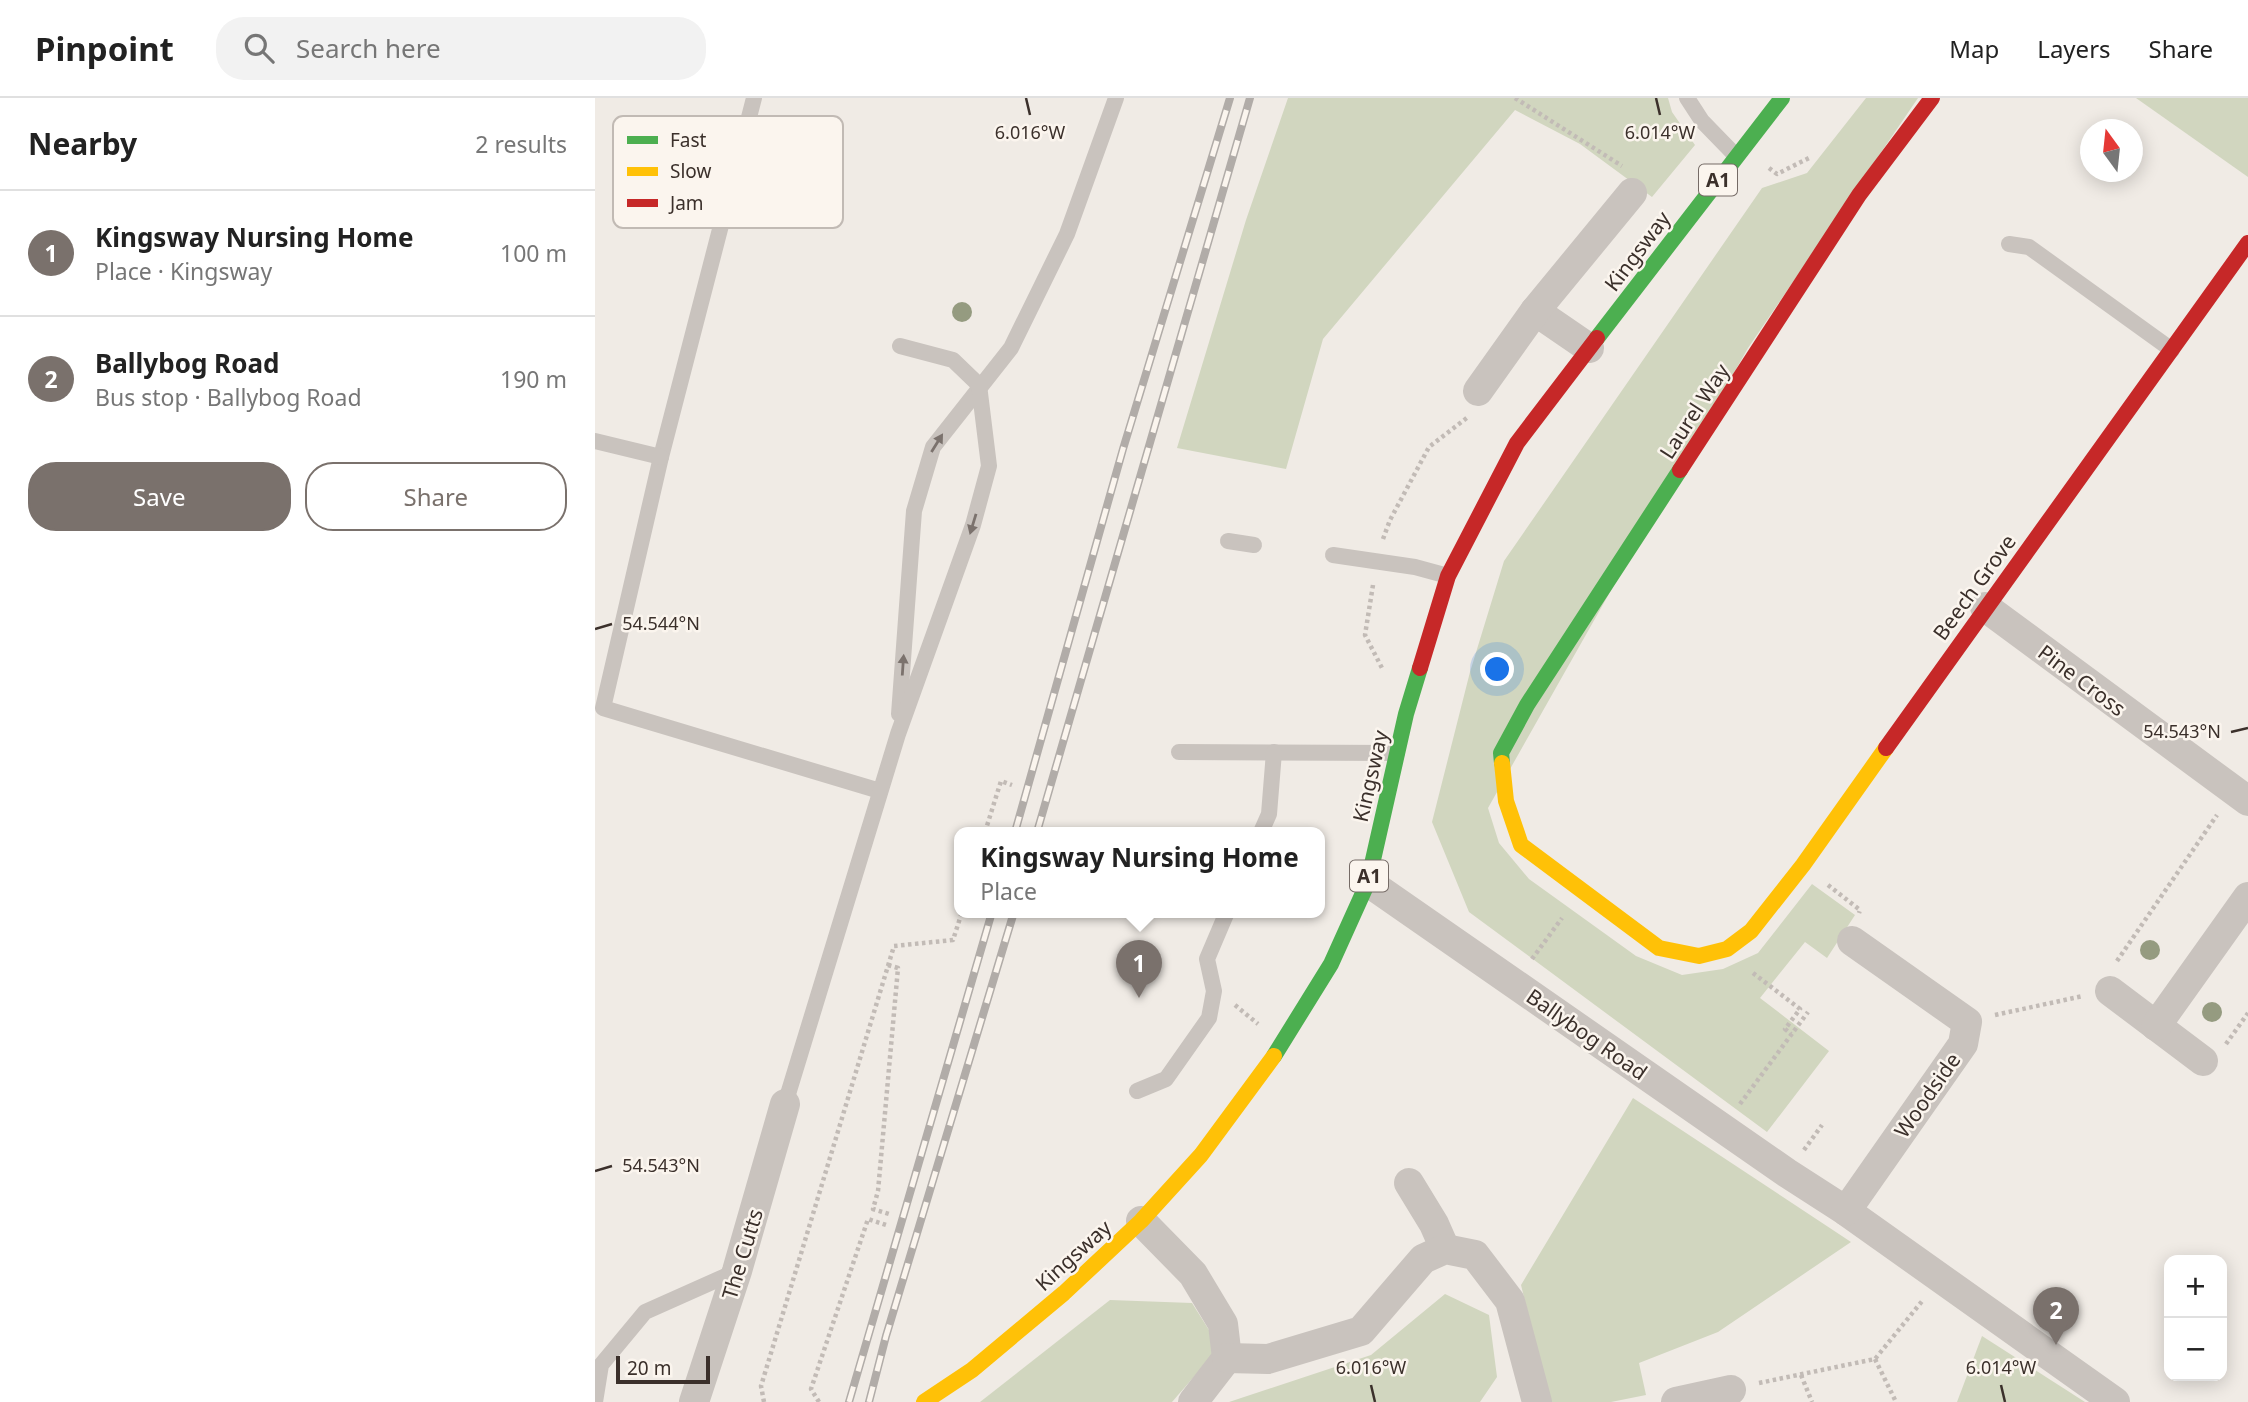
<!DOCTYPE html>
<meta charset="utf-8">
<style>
:root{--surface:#fff;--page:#f2f2f2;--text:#222;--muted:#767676;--line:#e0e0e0;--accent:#7a716c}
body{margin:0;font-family:"Noto Sans",sans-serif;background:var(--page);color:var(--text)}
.controls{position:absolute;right:21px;bottom:21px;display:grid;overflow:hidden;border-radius:14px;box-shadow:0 4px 18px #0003}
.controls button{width:63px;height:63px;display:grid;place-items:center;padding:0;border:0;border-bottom:2px solid var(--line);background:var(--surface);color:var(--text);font:35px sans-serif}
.compass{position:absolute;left:1485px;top:21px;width:63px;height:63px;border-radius:50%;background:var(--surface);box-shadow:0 4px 18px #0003;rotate:345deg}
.scale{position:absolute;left:21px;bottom:18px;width:94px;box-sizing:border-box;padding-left:7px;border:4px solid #3b302b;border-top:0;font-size:19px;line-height:24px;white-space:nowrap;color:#3b302b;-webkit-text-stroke:5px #fbf5ee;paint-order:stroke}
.you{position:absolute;left:903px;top:572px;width:24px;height:24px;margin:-18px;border:5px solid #fff;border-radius:50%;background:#1a73e8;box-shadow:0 0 0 10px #1a73e833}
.badge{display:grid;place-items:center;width:46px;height:46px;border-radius:50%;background:var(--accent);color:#fff;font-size:23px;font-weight:700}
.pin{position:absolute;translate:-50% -58px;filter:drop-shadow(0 2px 4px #0008)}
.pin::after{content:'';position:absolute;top:37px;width:24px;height:21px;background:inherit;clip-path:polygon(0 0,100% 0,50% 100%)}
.popup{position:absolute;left:359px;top:729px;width:371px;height:91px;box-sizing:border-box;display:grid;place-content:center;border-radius:14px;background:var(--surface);filter:drop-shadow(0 2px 5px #0005);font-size:23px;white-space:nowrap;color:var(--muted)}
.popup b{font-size:26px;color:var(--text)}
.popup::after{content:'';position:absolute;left:50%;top:100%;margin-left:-14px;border:14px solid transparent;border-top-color:var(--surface)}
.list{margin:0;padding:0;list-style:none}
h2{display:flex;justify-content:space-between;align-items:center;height:91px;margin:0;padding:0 28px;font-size:30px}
h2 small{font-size:23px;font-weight:400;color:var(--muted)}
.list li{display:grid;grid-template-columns:46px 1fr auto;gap:21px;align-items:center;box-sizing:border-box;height:126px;padding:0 28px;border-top:2px solid var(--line)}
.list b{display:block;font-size:26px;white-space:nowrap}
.list p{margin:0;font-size:23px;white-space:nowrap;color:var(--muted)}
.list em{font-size:23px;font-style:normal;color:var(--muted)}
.actions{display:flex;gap:14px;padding:21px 28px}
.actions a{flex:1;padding:16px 0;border:2px solid var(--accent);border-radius:28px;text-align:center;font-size:24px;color:var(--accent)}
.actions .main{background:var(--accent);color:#fff}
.icon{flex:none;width:38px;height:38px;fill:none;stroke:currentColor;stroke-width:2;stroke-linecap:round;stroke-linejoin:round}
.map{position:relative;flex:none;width:1653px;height:1304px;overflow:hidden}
header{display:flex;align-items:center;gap:42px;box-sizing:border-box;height:98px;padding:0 35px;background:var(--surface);border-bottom:2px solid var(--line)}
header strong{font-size:33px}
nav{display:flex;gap:38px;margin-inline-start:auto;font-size:24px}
.search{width:490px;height:63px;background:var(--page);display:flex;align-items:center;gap:18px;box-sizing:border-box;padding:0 24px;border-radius:28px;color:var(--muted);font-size:26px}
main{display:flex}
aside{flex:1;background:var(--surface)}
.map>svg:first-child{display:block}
.green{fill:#d1d6bf}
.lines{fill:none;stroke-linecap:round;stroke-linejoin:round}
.path{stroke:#c2bbb6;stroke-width:4.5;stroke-dasharray:3.5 3.5;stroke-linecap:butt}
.lane{stroke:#c9c3be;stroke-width:16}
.street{stroke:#c9c3be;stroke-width:30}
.fast{stroke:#4caf50;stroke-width:16}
.slow{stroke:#ffc107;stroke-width:16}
.jam{stroke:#c62828;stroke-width:16}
.rail-casing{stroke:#b1aca8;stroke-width:8}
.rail{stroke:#fbf5ee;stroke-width:5;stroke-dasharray:16;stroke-linecap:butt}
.tree{fill:#959b80}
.oneway{fill:#7b726d}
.ticks{fill:none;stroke:#3b302b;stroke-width:2.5}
.labels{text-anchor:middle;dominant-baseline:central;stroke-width:5;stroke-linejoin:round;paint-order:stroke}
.shield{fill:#fbf5ee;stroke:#756b66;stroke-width:2}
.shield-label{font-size:19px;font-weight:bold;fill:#3b302b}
.street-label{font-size:21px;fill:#3b302b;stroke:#fbf5ee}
.key{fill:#fbf5ee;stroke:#c1bab4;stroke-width:2}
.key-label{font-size:19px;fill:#3b302b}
.ticks-label{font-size:18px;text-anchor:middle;fill:#3b302b;stroke:#fbf5ee;stroke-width:5;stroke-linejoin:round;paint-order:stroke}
</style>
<header>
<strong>Pinpoint</strong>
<div class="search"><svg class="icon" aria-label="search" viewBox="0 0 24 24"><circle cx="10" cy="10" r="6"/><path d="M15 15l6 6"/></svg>Search here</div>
<nav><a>Map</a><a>Layers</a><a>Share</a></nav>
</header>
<main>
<aside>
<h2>Nearby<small>2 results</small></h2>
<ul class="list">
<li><span class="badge">1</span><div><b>Kingsway Nursing Home</b><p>Place · Kingsway</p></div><em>100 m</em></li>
<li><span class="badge">2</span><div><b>Ballybog Road</b><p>Bus stop · Ballybog Road</p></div><em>190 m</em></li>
</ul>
<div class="actions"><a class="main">Save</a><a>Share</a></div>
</aside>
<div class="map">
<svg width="1653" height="1304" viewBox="0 0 1653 1304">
<rect width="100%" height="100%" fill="#f0ebe5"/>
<g class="green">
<polygon points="693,0 1073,0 1077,14 1100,47 1057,99 985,46 920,12 728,241 691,371 582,350 651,122"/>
<polygon points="1271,0 1323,0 1153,250 893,710 904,745 934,781 1041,858 1087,877 1128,871 1163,855 1217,786 1260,817 1232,860 1210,844 1165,900 1234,953 1172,1034 874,814 837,724 875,574 909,463 1167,90 1212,75"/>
<polygon points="1541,0 1653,0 1653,79"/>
<polygon points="1038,1000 1256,1144 1123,1234 1044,1265 1051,1297 1016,1304 955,1304 926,1187"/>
<polygon points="850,1196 894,1217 902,1279 885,1304 634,1304 776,1257"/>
<polygon points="515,1202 597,1205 619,1240 617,1258 577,1304 385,1304"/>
<polygon points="1387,1238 1490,1304 1362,1304"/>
</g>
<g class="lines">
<g class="path">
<polyline points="920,0 1027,68"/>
<polyline points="1174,70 1182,76 1216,59"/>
<polyline points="788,441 795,422 834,349 873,319"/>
<polyline points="778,487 770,537 788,572"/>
<polyline points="390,734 406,683 417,687"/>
<polyline points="1233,787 1265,812 1264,815"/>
<polyline points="937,861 967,820"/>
<polyline points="1522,863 1622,717"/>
<polyline points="293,867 303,870 283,1093 278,1111 294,1116"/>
<polyline points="1158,875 1205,911 1190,931 1196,936"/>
<polyline points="640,907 663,926"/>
<polyline points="1400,917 1488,898"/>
<polyline points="1631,946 1653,915"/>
<polyline points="1145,1006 1213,914"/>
<polyline points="1209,1052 1227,1027"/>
<polyline points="1280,1261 1301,1304"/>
<polyline points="1206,1277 1217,1304"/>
<polyline points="1164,1285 1280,1261 1328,1202"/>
<polyline points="169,1304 166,1288 299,848 358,842 367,814"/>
<polyline points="224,1304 216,1291 273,1121 291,1127"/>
</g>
<g class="lane">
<polyline points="159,0 66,359 8,610 285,693"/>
<polyline points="1092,0 1107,23 1141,58"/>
<polyline points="1414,146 1434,149 1577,252"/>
<polyline points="0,343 66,359"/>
<polyline points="633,443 659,447"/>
<polyline points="738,457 820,469 853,478"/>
<polyline points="304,616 319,413 338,349 416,250 472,136 521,0"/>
<polyline points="584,654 802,655"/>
<polyline points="666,734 674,716 679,654"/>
<polyline points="542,993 571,981 614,920 619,893 612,861 632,814"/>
<polyline points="190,1006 303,636 378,427 394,368 384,287 358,262 305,248"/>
<polyline points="0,1304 6,1267 50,1214 142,1173"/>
</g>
<g class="street">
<polyline points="940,213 994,250"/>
<polyline points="883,293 940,213 1037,95"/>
<polyline points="1390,509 1653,703"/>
<polyline points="773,784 1192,1075 1251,1113 1520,1304"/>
<polyline points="1515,893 1608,963"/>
<polyline points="1561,928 1653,799"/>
<polyline points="814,1085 839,1126 850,1151"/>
<polyline points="1251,1113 1368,946 1372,924 1257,843"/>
<polyline points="546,1123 598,1176 628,1226 632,1260 598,1304"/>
<polyline points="632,1260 673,1261 766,1233 828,1161 850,1151 880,1157 915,1203 942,1304"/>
<polyline points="99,1304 142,1173 190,1006"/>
<polyline points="1081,1304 1136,1292"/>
</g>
<g class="fast">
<polyline points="1002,240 1187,0"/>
<polyline points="907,665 906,655 932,607 1085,372"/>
<polyline points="679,958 736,866 773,784 811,616 825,570"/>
</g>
<g class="slow">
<polyline points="907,665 911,703 926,747 1064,850 1104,858 1132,851 1156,833 1208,767 1291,650"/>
<polyline points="329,1304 377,1272 469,1195 546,1123 606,1057 679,958"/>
</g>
<g class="jam">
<polyline points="1085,372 1264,97 1337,0"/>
<polyline points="825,570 853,478 922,345 1002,240"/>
<polyline points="1291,650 1653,145"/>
</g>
<defs>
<g id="rail">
<polyline points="420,734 528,351 635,0"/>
<polyline points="442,734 655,0"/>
<polyline points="254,1304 397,814"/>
<polyline points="274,1304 291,1238 419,814"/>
</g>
</defs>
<use href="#rail" class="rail-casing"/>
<use href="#rail" class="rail"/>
</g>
<g class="tree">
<circle cx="367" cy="214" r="10"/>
<circle cx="1555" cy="852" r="10"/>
<circle cx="1617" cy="914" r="10"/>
</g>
<defs><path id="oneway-solid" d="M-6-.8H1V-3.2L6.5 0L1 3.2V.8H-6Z" transform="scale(1.75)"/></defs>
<g class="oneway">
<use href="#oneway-solid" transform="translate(342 345) rotate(-58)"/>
<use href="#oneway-solid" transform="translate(378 426) rotate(107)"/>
<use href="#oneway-solid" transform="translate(308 567) rotate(-86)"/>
</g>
<path class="ticks" d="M431,0L435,17M1061,0L1065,17M0,531L17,526M1636,634L1653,630M0,1073L17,1068M776,1287L780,1304M1406,1287L1410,1304"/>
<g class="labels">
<g class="shield">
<rect x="1104" y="66.5" width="38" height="31" rx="5"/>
<rect x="755" y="762.5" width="38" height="31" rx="5"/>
</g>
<g class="shield-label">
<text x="1123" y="82">A1</text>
<text x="774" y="778">A1</text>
</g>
<g class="street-label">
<text transform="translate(1042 153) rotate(-53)">Kingsway</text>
<text transform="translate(1099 313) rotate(-57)">Laurel Way</text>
<text transform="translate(1379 489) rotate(-54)">Beech Grove</text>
<text transform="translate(1487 582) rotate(37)">Pine Cross</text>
<text transform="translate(775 678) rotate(-77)">Kingsway</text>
<text transform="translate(992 936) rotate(35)">Ballybog Road</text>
<text transform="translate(1332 997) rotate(-55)">Woodside</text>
<text transform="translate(147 1156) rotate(-73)">The Cutts</text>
<text transform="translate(478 1157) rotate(-42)">Kingsway</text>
</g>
</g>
<rect x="18" y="18" width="230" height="112" rx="10" class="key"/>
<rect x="32" y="38" width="31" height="8" fill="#4caf50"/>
<rect x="32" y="69" width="31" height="9" fill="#ffc107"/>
<rect x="32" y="101" width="31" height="8" fill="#c62828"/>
<g class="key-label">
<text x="75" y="49">Fast</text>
<text x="75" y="80">Slow</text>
<text x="75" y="112">Jam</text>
</g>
<g class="ticks-label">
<text x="1065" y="41">6.014°W</text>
<text x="435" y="41">6.016°W</text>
<text x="66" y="532">54.544°N</text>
<text x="1587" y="640">54.543°N</text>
<text x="66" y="1074">54.543°N</text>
<text x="776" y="1276">6.016°W</text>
<text x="1406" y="1276">6.014°W</text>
</g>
</svg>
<div class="controls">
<button>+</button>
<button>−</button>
</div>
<svg class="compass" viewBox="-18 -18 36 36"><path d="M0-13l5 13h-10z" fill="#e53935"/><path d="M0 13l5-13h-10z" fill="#767676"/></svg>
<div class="scale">20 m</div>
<div class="you"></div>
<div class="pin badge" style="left:544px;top:900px">1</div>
<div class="popup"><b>Kingsway Nursing Home</b>Place</div>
<div class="pin badge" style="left:1461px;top:1247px">2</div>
</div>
</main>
